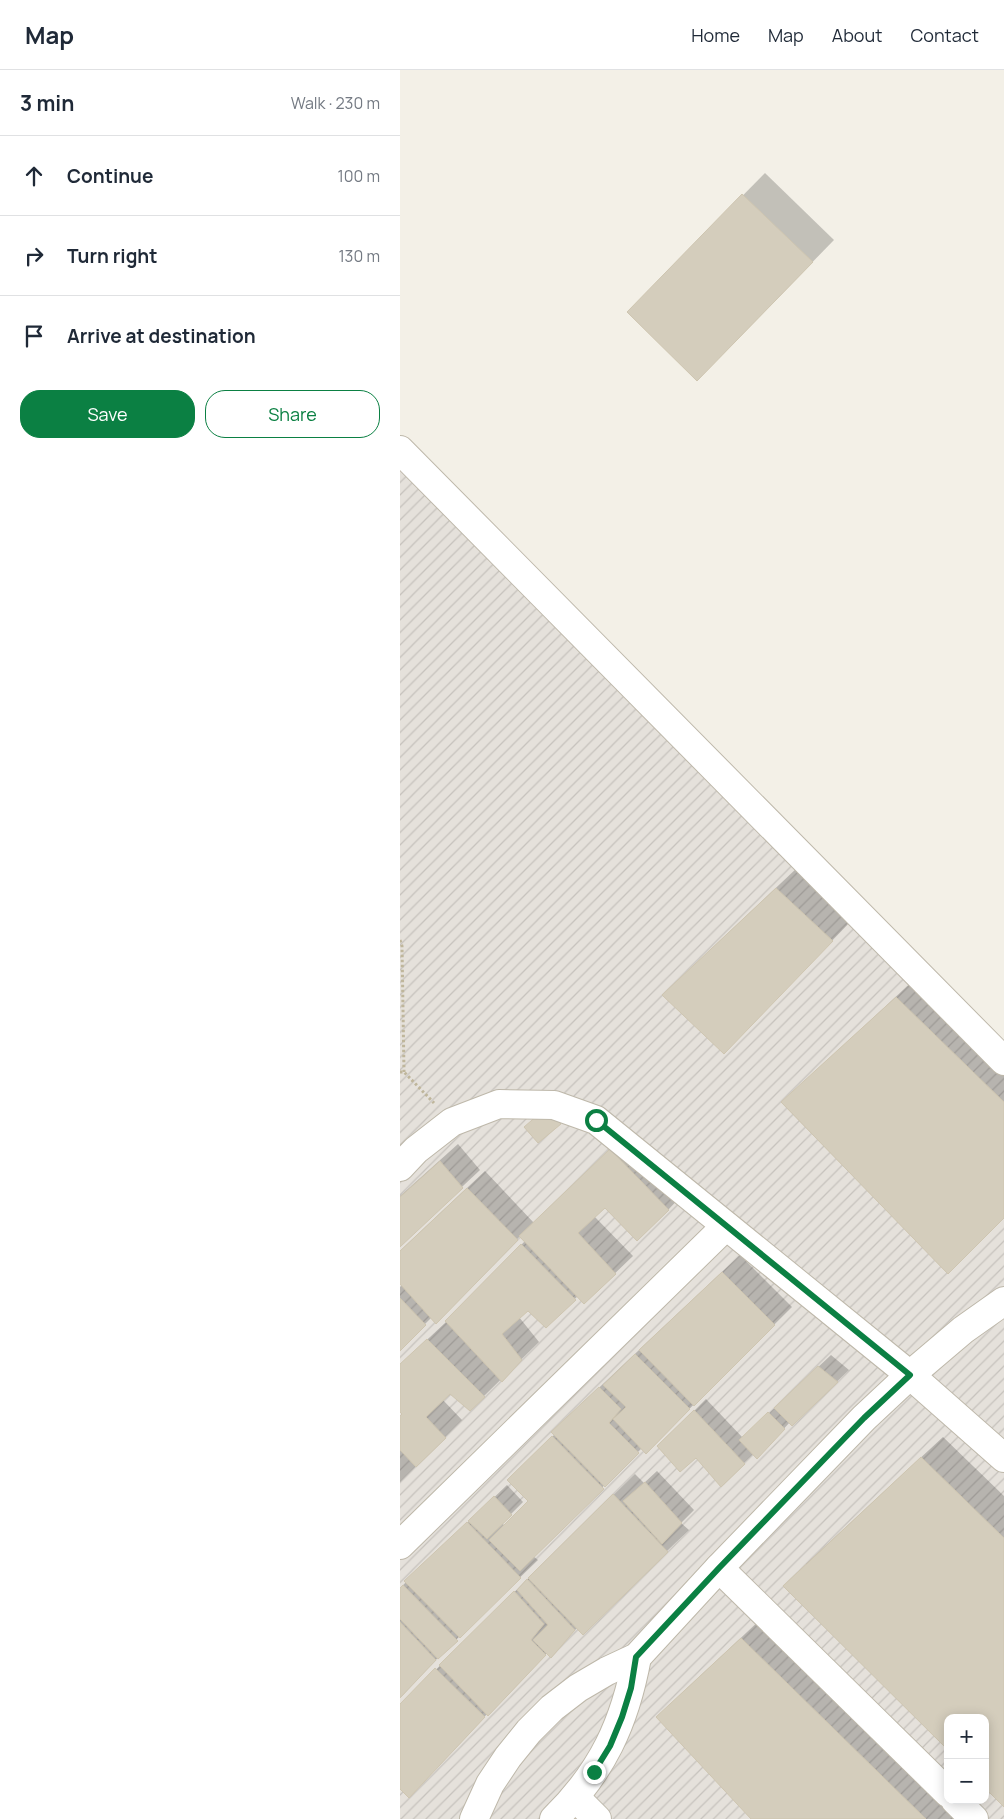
<!DOCTYPE html>
<meta charset="utf-8">
<style>
:root{--surface:#fff;--page:#f6f6f7;--text:#1f2937;--muted:#747a83;--line:#e0e1e3;--accent:#0b8043}
body{margin:0;font-family:Manrope,sans-serif;background:var(--page);color:var(--text)}
.controls{position:absolute;right:15px;bottom:15px;display:grid;overflow:hidden;border-radius:10px;box-shadow:0 2px 12px #0003}
.controls button{width:45px;height:45px;display:grid;place-items:center;padding:0;border:0;border-bottom:1px solid var(--line);background:var(--surface);color:var(--text);font:25px sans-serif}
.stop{position:absolute;width:15px;height:15px;margin:-11px;border:4px solid #0b8043;border-radius:50%;background:#fff}
.stop.end{background:#0b8043;border-color:#fff;box-shadow:0 1px 5px #0008}
.list{margin:0;padding:0;list-style:none}
h2{display:flex;justify-content:space-between;align-items:center;height:65px;margin:0;padding:0 20px;font-size:21px}
h2 small{font-size:16px;font-weight:400;color:var(--muted)}
.list li{display:grid;grid-template-columns:32px 1fr auto;gap:15px;align-items:center;box-sizing:border-box;height:80px;padding:0 20px;border-top:1px solid var(--line)}
.list b{display:block;font-size:19px;white-space:nowrap}
.list em{font-size:16px;font-style:normal;color:var(--muted)}
.actions{display:flex;gap:10px;padding:15px 20px}
.actions a{flex:1;padding:11px 0;border:1px solid var(--accent);border-radius:20px;text-align:center;font-size:18px;color:var(--accent)}
.actions .main{background:var(--accent);color:#fff}
.icon{flex:none;width:28px;height:28px;fill:none;stroke:currentColor;stroke-width:2;stroke-linecap:round;stroke-linejoin:round}
.map{position:relative;flex:none;width:604px;height:1749px;overflow:hidden}
header{display:flex;align-items:center;gap:30px;box-sizing:border-box;height:70px;padding:0 25px;background:var(--surface);border-bottom:1px solid var(--line)}
header strong{font-size:24px}
nav{display:flex;gap:28px;margin-inline-start:auto;font-size:18px}
main{display:flex}
aside{flex:1;background:var(--surface)}
.map>svg:first-child{display:block}
.industrial{fill:url(#industrial-furrows);fill-rule:evenodd}
.shadow{fill:#0003}
.building{fill:#d4cdbc;stroke:#cec5b0}
.lines{fill:none;stroke-linecap:round;stroke-linejoin:round}
.minor-casing{stroke:#beb8aa;stroke-width:30}
.path{stroke:#bfb69b;stroke-width:3;stroke-dasharray:2.5 2.5;stroke-linecap:butt}
.minor{stroke:#fff;stroke-width:28}
.route{stroke:#0b8043;stroke-width:6}
</style>
<header>
<strong>Map</strong>
<nav><a>Home</a><a>Map</a><a>About</a><a>Contact</a></nav>
</header>
<main>
<aside>
<h2>3 min<small>Walk · 230 m</small></h2>
<ul class="list">
<li><svg class="icon" aria-label="ahead" viewBox="0 0 24 24"><path d="M12 20V5M6 11l6-6 6 6"/></svg><div><b>Continue</b></div><em>100 m</em></li>
<li><svg class="icon" aria-label="right" viewBox="0 0 24 24"><path d="M7 20v-9h11M14 6l5 5-5 5"/></svg><div><b>Turn right</b></div><em>130 m</em></li>
<li><svg class="icon" aria-label="arrive" viewBox="0 0 24 24"><path d="M6 21V4h12l-3 4 3 4H6"/></svg><div><b>Arrive at destination</b></div></li>
</ul>
<div class="actions"><a class="main">Save</a><a>Share</a></div>
</aside>
<div class="map">
<svg width="604" height="1749" viewBox="0 0 604 1749">
<defs>
<pattern id="industrial-furrows" width="10" height="10" patternUnits="userSpaceOnUse" patternTransform="scale(1.25)"><rect width="10" height="10" fill="#e5e1db"/><path d="M-1 1l2-2M0 10L10 0M9 11l2-2" fill="none" stroke="#c6c2bd"/></pattern>
</defs>
<rect width="100%" height="100%" fill="#f3f0e7"/>
<path class="industrial" d="M0,380L604,992V1749H0ZM548,1648H585V1730H548Z"/>
<g class="shadow">
<polygon points="365,103 434,170 319,288 228,242"/>
<polygon points="398,797 453,849 345,961 285,904"/>
<polygon points="518,906 604,990 604,1146 548,1202 382,1033"/>
<polygon points="228,1063 285,1122 268,1140 205,1136 194,1146 233,1186 184,1233 178,1226 146,1256 128,1239 119,1247 139,1272 84,1326 50,1322 42,1329 62,1350 0,1412 0,1348 4,1344 0,1340 0,1295 45,1253 125,1171 120,1166 54,1235 32,1247 0,1279 0,1217 2,1215 0,1212 0,1181 85,1101 134,1153"/>
<polygon points="58,1074 80,1100 0,1175 0,1126"/>
<polygon points="340,1185 392,1237 246,1382 242,1378 133,1486 138,1490 38,1587 0,1628 0,1518 107,1415 123,1432 102,1453 105,1456 130,1431 109,1410 155,1364 170,1345"/>
<polygon points="431,1285 449,1300 392,1354 390,1352 369,1375 354,1383 321,1415 296,1387 259,1376 306,1329 343,1368"/>
<polygon points="543,1367 604,1426 604,1735 585,1716 585,1648 406,1494"/>
<polygon points="257,1401 294,1440 281,1453 289,1460 267,1481 177,1558 162,1574 147,1583 105,1628 87,1644 26,1709 0,1718 0,1635 235,1404 244,1413"/>
<polygon points="363,1547 569,1749 353,1749 279,1626"/>
</g>
<g class="building">
<polygon points="342,124 413,192 297,311 227,242"/>
<polygon points="376,818 433,871 324,984 262,925"/>
<polygon points="496,927 604,1032 604,1148 548,1204 381,1032"/>
<polygon points="146,1038 161,1054 138,1073 124,1057"/>
<polygon points="210,1079 269,1140 237,1171 205,1138 178,1163 216,1204 184,1234 119,1166"/>
<polygon points="40,1091 63,1118 0,1177 0,1127"/>
<polygon points="67,1118 118,1170 36,1254 0,1214 0,1181"/>
<polygon points="121,1174 176,1230 146,1258 128,1241 102,1264 122,1290 102,1312 45,1251"/>
<polygon points="322,1202 375,1255 294,1336 239,1280"/>
<polygon points="0,1228 26,1255 0,1281"/>
<polygon points="27,1269 85,1327 70,1341 50,1324 26,1347 46,1368 16,1397 0,1380 0,1346 2,1344 0,1342 0,1294"/>
<polygon points="235,1284 290,1339 246,1384 213,1349 226,1337 203,1315"/>
<polygon points="418,1296 438,1312 392,1356 374,1338"/>
<polygon points="199,1317 221,1339 209,1353 239,1383 205,1417 151,1362"/>
<polygon points="294,1340 345,1394 321,1417 296,1388 280,1402 257,1376"/>
<polygon points="368,1342 385,1359 357,1389 339,1370"/>
<polygon points="152,1366 204,1419 120,1501 89,1470 128,1431 107,1410"/>
<polygon points="521,1387 604,1468 604,1737 585,1718 585,1648 548,1648 548,1680 383,1516"/>
<polygon points="245,1412 282,1453 262,1474 223,1431"/>
<polygon points="213,1424 268,1482 183,1565 128,1508"/>
<polygon points="94,1426 112,1445 87,1469 68,1451"/>
<polygon points="67,1452 121,1508 60,1568 4,1511"/>
<polygon points="127,1509 175,1560 151,1588 133,1570 148,1555 117,1520"/>
<polygon points="3,1515 58,1571 38,1589 0,1549 0,1518"/>
<polygon points="114,1521 144,1554 131,1570 146,1585 88,1646 39,1595"/>
<polygon points="0,1552 36,1590 0,1628"/>
<polygon points="341,1568 526,1749 351,1749 256,1647"/>
<polygon points="35,1598 85,1647 9,1728 0,1719 0,1634"/>
</g>
<g class="lines">
<defs>
<g id="minor">
<polyline points="0,380 604,991"/>
<polyline points="0,1097 16,1080 52,1052 99,1034 154,1035 196,1050 510,1305 604,1388"/>
<polyline points="0,1475 326,1156"/>
<polyline points="319,1498 548,1723"/>
<polyline points="175,1727 197,1749"/>
<polyline points="555,1730 574,1749"/>
<polyline points="74,1749 90,1714 108,1687 129,1661 152,1638 178,1618 207,1601 237,1587 319,1498 464,1348 510,1305 563,1260 604,1231"/>
<path d="M154,1749C202,1702 225,1653 237,1587"/>
</g>
</defs>
<use href="#minor" class="minor-casing"/>
<g class="path">
<polyline points="0,870 2,876 4,1002"/>
<polyline points="0,1002 4,1002 34,1033"/>
</g>
<use href="#minor" class="minor"/>
</g>
<g class="lines">
<polyline class="route" points="194,1702 210,1676 222,1647 231,1618 236,1587 319,1498 464,1348 510,1305 196,1050"/>
</g>
</svg>
<div class="controls">
<button>+</button>
<button>−</button>
</div>
<div class="stop" style="left:196px;top:1050px"></div>
<div class="stop end" style="left:194px;top:1702px"></div>
</div>
</main>
